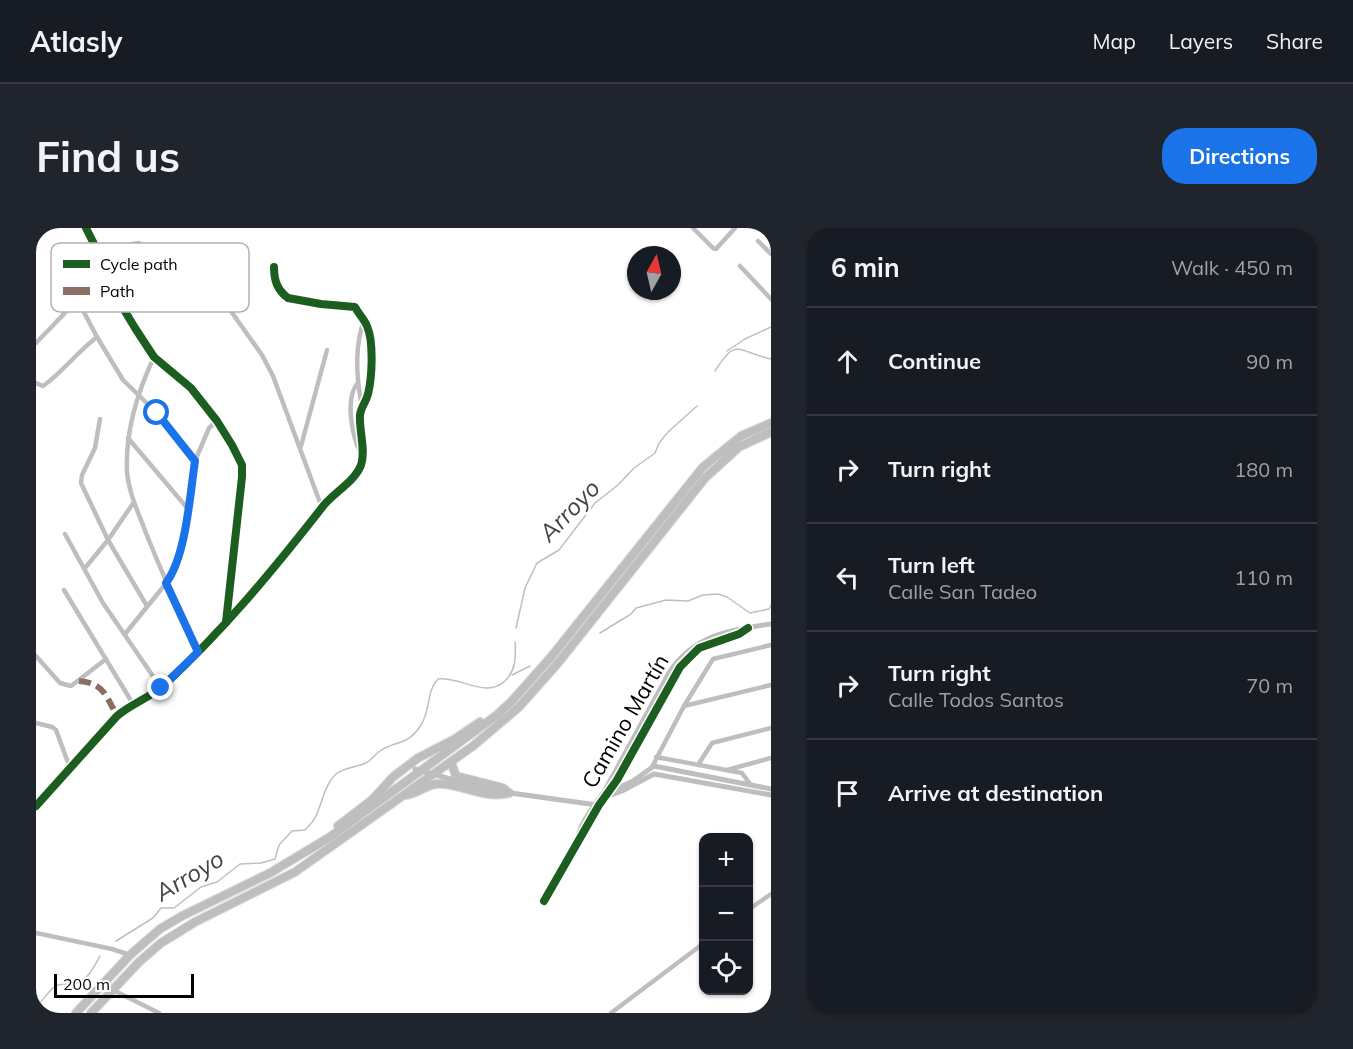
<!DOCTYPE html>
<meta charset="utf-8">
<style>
:root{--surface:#171b24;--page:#20242c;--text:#f1f3f6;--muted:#9ea1a6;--line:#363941;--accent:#1a73e8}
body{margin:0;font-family:Mulish,sans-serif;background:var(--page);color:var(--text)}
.controls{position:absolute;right:18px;bottom:18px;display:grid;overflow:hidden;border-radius:12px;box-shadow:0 2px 4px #0004}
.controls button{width:54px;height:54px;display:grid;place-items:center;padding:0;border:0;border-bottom:2px solid var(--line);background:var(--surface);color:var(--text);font:30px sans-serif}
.compass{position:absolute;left:591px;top:18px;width:54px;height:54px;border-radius:50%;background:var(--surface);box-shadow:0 2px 4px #0004;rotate:8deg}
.scale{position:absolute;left:18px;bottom:15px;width:140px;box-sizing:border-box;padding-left:6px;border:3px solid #000;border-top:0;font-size:16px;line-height:21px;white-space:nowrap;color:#000;-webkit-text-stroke:4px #fff;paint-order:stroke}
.stop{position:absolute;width:18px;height:18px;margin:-14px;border:4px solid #1a73e8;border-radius:50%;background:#fff}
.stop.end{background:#1a73e8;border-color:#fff;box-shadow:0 2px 6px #0008}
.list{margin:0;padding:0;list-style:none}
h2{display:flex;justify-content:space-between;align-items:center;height:78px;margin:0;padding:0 24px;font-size:26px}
h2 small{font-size:20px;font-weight:400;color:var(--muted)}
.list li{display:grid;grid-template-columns:39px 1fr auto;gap:18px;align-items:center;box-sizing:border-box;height:108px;padding:0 24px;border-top:2px solid var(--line)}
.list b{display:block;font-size:22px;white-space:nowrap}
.list p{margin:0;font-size:20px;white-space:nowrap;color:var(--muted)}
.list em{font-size:20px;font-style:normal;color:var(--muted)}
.icon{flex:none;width:33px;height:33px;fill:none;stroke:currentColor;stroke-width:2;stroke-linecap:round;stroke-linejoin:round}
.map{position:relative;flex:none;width:735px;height:785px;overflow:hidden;border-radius:24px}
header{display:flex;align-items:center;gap:36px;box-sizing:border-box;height:84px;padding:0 30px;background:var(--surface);border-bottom:2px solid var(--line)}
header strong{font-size:28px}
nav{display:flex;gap:33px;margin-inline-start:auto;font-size:21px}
.intro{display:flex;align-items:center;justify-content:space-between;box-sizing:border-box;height:144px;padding:0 36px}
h1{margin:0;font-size:42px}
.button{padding:15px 27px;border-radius:24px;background:var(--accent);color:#fff;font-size:21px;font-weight:700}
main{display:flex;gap:36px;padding:0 36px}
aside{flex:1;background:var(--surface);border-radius:24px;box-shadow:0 2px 4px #0004}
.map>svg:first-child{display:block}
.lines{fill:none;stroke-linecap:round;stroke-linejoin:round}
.stream{stroke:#bfbfbf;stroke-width:1.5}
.trunk-casing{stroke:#dbdbdb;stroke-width:10}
.minor{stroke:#bebebe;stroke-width:4.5}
.tertiary{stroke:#bebebe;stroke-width:5}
.trunk{stroke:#bebebe;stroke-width:8}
.tertiary-bridge{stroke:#bebebe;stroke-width:5}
.quiet{stroke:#8d6e63;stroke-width:6;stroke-dasharray:12 6;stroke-linecap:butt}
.cycleway-casing{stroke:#fff;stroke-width:11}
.cycleway{stroke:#1b5e20;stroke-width:8}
.route{stroke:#1a73e8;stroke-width:8}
.labels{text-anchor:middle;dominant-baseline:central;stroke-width:5;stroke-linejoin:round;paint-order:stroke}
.street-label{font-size:22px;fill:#000;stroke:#fff}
.water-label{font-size:24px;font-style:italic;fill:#444;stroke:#fff}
.key{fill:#fff;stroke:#b2b2b2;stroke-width:1.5}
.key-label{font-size:16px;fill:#000}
</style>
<header>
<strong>Atlasly</strong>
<nav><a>Map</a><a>Layers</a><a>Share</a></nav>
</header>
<div class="intro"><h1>Find us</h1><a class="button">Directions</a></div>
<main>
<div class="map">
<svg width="735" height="785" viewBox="0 0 735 785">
<rect width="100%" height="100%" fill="#fff"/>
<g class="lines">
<g class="stream">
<polyline points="691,123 709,111 735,99"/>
<path d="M679,143C701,108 701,124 735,131"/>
<polyline points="480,400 489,360 501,335 523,322 559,275 582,257 598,240 619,225 623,215 632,204 661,178"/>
<polyline points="564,405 595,386 600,380 630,372 652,373 667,367 682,366 691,369 714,385 733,381 735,377"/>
<polyline points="476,447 494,438"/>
<path d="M80,713L117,690L125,680H138L165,659L181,654L204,636L225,635L239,631L243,617L256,603L269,602C273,598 278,593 280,588C286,575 289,556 300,546C307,540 321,539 330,535C336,532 338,527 344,523C359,512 371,519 385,497C395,482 390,463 402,451C424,448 450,471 469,453C480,442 480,429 479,414"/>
<path d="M0,778C8,773 12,762 20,758C24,755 29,757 34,756C51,755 56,742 64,728"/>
</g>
<defs>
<g id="trunk">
<polyline points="415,534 420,548 467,560 473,565"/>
<path d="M370,567C384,565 393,554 407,556C429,558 451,571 473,565"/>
<polyline points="302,598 336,572 357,549 382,530 419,511 444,494"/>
<polyline points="40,785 94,727 124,701 146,688 234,645 294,609 461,487 476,473 515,429 667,239 705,208 735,195"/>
<polyline points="55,785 103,734 125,715 159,694 259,644 437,518 483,479 522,435 669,250 703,219 735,204"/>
</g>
</defs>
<use href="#trunk" class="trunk-casing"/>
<g class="minor">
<polyline points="50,0 68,36 81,70 99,100 118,129 155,160 181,193 196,217 206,237 206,249 190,394"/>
<polyline points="657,0 677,20 680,21 699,0"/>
<polyline points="722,13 735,26"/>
<polyline points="179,31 192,79 226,127 237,148 286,280"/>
<polyline points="704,38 735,71"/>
<polyline points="41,71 61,109 87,152 121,185 159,233"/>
<path d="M0,115C14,100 29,86 42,70C57,53 77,16 103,15C117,22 122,42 124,56"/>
<path d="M118,129C101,165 89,203 91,244C93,266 103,286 110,305C126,345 144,385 162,424"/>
<path d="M0,155L7,158C27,144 41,124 61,109"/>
<path d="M321,156C309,172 316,209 325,226"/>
<path d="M326,178C320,149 318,120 328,92"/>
<polyline points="64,191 59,220 46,247 45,255 72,312 111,378"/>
<polyline points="92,210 152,281"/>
<polyline points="265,218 291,122"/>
<polyline points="29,306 67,375 125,460"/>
<polyline points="49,340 72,312 98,274"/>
<polyline points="28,362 97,476"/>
<polyline points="89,406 136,348 149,301 159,233 173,200 181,193"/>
<polyline points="0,428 24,455 35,458 70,431"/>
<polyline points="648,478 735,457"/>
<polyline points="0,495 16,499 20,502 34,540"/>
<polyline points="620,529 706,545 714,556"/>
<polyline points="662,537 676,515 735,500"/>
<polyline points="616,539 648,478 677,431 735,417"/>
<polyline points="691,542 735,530"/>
<path d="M0,578L81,488C95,476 113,470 127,458C187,403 238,341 288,277C299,264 319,253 325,237C330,222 323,203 324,187C325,179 330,174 332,166C336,150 338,114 331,98C328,91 322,85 319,79L285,76L252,70C241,62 238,52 238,39"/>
<polyline points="712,682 735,666"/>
<polyline points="0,705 76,721 94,727"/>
<polyline points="77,762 123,785"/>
<polyline points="575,785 668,715"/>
<polyline points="720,785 735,780"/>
</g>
<g class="tertiary">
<polyline points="453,562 561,577"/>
<polyline points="575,563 597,553 618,538 735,561"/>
<polyline points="570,569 586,563 618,546 735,567"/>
<path d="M541,614C542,597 558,578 568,564L633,445C656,408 694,401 735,396"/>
<polyline points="508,673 563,577 581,552 644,439 663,420 703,406 712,400"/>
</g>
<use href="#trunk" class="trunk"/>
<polyline class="tertiary-bridge" points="379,541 453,562"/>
<path class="quiet" d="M43,453C68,455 70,468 81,488"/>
<defs>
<g id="cycleway">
<polyline points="50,0 68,36 81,70 99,100 118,129 155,160 181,193 196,217 206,237 206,249 190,394"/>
<path d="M0,578L81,488C95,476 113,470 127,458C187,403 238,341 288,277C299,264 319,253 325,237C330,222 323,203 324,187C325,179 330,174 332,166C336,150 338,114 331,98C328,91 322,85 319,79L285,76L252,70C241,62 238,52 238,39"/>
<polyline points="508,673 563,577 581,552 644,439 663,420 703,406 712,400"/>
</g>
</defs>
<use href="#cycleway" class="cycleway-casing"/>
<use href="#cycleway" class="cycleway"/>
</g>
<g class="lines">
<path class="route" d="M121,185L159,233C154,266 150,329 130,355L162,424L125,460"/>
</g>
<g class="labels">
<g class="street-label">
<text transform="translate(589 493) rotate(-60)">Camino Martín</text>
</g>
<g class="water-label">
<text transform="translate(533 282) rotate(-46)">Arroyo</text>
<text transform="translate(153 647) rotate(-31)">Arroyo</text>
</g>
</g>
<rect x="15" y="15" width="198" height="69" rx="9" class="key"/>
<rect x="27" y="32" width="27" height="8" fill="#1b5e20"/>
<rect x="27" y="59" width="27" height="8" fill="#8d6e63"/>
<g class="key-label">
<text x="64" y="42">Cycle path</text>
<text x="64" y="69">Path</text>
</g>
</svg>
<div class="controls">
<button>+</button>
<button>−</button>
<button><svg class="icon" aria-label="locate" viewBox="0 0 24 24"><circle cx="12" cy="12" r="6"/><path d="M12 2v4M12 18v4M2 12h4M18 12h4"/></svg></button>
</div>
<svg class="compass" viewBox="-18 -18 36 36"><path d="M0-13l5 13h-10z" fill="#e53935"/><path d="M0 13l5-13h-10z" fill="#9ea1a6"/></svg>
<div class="scale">200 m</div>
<div class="stop" style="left:121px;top:185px"></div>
<div class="stop end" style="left:125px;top:460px"></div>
</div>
<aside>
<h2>6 min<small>Walk · 450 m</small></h2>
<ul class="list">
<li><svg class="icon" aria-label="ahead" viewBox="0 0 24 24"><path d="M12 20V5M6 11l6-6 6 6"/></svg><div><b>Continue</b></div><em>90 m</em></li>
<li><svg class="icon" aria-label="right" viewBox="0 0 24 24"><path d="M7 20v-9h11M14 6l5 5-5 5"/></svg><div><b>Turn right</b></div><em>180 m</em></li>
<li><svg class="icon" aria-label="left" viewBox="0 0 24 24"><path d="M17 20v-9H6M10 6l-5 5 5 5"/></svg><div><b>Turn left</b><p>Calle San Tadeo</p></div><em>110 m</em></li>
<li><svg class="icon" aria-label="right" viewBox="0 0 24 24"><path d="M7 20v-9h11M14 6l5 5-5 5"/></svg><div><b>Turn right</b><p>Calle Todos Santos</p></div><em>70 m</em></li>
<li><svg class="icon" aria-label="arrive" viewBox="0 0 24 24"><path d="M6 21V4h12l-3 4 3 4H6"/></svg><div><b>Arrive at destination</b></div></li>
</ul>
</aside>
</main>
